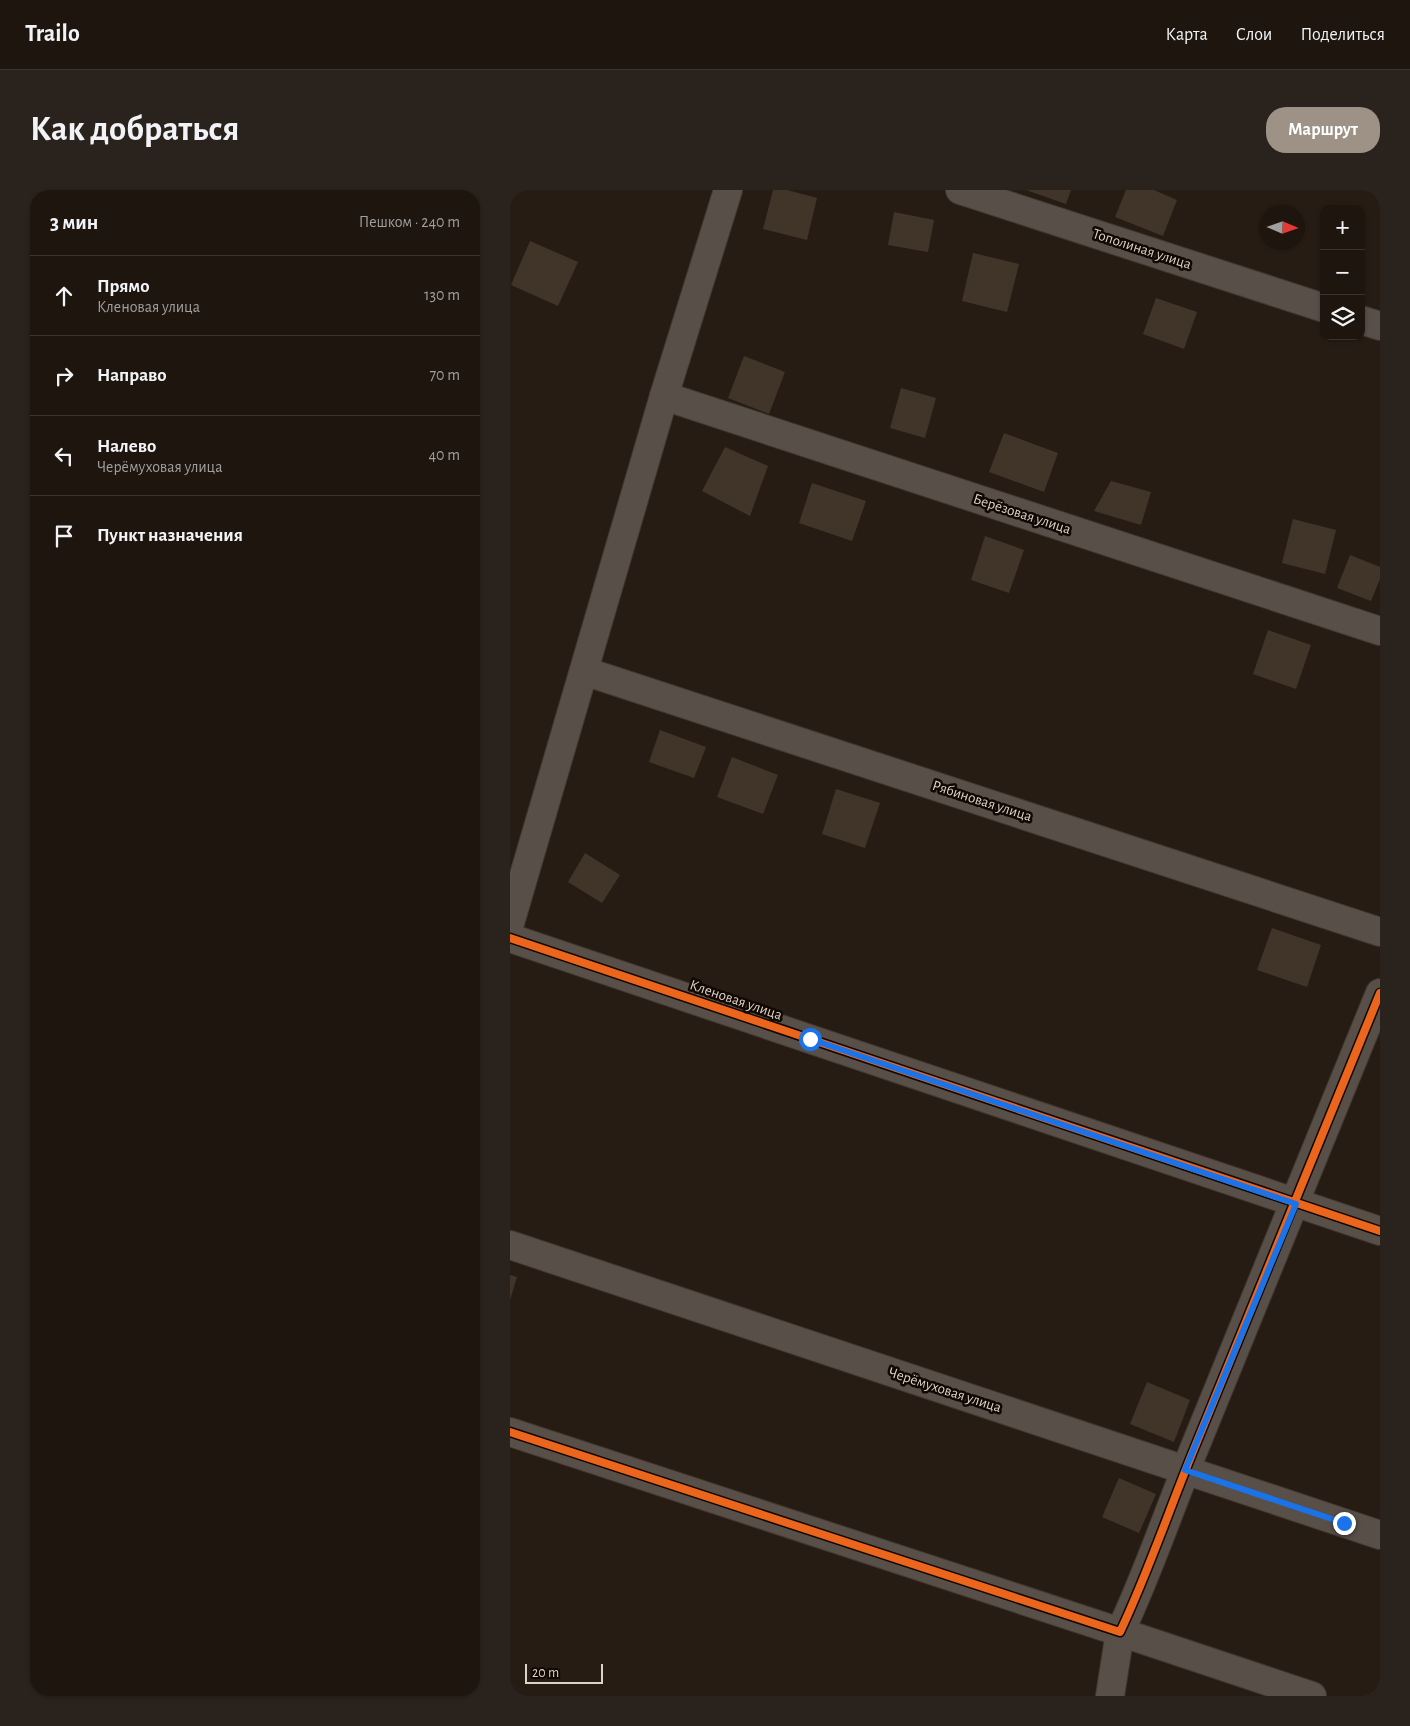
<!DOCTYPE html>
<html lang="ru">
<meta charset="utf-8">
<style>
:root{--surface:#1d150e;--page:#2a221c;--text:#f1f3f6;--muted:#a09f9e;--line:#3b342e;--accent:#9e9287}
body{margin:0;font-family:"Alegreya Sans",sans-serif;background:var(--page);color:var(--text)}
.controls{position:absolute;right:15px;top:15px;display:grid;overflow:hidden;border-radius:10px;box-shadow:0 1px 4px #0004}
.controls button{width:45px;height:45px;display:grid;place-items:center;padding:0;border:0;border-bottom:1px solid var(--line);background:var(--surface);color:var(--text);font:25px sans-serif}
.compass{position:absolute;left:750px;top:15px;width:45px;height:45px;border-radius:50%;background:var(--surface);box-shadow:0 1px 4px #0004;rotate:92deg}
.scale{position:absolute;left:15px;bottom:12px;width:78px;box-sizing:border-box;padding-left:5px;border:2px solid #ded1c6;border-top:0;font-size:14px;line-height:18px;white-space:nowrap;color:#ded1c6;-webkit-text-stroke:4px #110803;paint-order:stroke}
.stop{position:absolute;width:15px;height:15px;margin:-11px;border:4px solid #1a73e8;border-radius:50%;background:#fff}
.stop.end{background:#1a73e8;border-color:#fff;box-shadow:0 1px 5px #0008}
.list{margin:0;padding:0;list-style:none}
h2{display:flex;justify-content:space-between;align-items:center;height:65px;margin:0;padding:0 20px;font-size:21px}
h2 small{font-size:16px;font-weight:400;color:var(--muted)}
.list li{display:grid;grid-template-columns:32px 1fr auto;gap:15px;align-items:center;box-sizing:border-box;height:80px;padding:0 20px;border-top:1px solid var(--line)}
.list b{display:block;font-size:19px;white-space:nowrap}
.list p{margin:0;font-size:16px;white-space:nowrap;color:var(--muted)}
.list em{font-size:16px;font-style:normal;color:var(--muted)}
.icon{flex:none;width:28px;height:28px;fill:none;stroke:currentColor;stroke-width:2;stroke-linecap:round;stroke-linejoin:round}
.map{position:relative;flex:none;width:870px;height:1506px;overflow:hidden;border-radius:20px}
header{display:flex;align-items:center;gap:30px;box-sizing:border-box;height:70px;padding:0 25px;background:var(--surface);border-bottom:1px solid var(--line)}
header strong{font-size:24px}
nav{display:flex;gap:28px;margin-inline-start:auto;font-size:18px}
.intro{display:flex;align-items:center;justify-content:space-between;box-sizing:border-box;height:120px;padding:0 30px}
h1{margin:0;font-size:35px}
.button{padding:12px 22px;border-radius:20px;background:var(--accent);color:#fff;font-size:18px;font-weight:700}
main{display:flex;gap:30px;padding:0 30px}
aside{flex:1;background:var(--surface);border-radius:20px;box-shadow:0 1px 4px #0004}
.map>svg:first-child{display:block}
.building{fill:#41352a}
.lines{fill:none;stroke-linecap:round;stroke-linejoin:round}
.minor-casing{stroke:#413831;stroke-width:30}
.minor{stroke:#584f49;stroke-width:28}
.cycleway-casing{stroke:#110803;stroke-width:11}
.cycleway{stroke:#eb651d;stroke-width:8}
.route{stroke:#1a73e8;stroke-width:6}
.labels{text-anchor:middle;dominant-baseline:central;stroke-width:5;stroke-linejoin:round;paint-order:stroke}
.street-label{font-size:15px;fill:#ded1c6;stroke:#110803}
</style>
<header>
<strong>Trailo</strong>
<nav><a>Карта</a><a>Слои</a><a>Поделиться</a></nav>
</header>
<div class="intro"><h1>Как добраться</h1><a class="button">Маршрут</a></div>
<main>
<aside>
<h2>3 мин<small>Пешком · 240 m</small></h2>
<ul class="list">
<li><svg class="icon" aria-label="ahead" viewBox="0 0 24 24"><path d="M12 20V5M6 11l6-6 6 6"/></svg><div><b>Прямо</b><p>Кленовая улица</p></div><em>130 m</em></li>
<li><svg class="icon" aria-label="right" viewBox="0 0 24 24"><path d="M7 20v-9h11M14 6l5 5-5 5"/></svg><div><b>Направо</b></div><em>70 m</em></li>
<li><svg class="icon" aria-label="left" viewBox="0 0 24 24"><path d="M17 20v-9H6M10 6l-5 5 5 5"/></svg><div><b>Налево</b><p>Черёмуховая улица</p></div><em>40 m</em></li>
<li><svg class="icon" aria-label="arrive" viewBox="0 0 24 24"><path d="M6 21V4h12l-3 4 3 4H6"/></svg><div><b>Пункт назначения</b></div></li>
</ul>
</aside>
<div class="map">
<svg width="870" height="1506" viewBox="0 0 870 1506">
<rect width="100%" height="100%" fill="#271c13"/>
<g class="building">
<polygon points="263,0 277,0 307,8 297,50 253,39"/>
<polygon points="516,0 561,0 556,14"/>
<polygon points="616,0 644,0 667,10 653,46 605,27"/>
<polygon points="384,22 424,30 418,62 378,55"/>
<polygon points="20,51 68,72 48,116 1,95"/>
<polygon points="463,63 509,74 497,122 452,111"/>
<polygon points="646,108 687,122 674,159 633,144"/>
<polygon points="234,166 275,182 259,224 218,208"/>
<polygon points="391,198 426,208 415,248 380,238"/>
<polygon points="494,243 548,263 534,302 479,282"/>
<polygon points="215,257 258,276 240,326 192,301"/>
<polygon points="601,291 641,302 631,335 584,321"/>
<polygon points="302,293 356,311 342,351 289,333"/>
<polygon points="783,329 826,340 815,384 772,373"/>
<polygon points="475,346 514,360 499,403 461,390"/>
<polygon points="840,365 870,377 870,389 861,411 827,398"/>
<polygon points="758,440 801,455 786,499 743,484"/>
<polygon points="150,540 196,557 184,588 139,572"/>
<polygon points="222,567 268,585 253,624 207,607"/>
<polygon points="326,599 370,613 355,658 312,644"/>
<polygon points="75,663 110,685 92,713 58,692"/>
<polygon points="762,738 811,755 797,797 747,780"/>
<polygon points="0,1085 7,1087 0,1110"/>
<polygon points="637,1192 680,1210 664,1252 620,1234"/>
<polygon points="609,1288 646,1304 629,1343 592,1327"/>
</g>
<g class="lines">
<defs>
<g id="minor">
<polyline points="450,0 814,118"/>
<polyline points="851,130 870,136"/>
<polyline points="154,206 870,441"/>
<polyline points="74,481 870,742"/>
<polyline points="0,733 154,206 218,0"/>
<polyline points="0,748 870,1041"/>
<polyline points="0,1055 870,1345"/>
<path d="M0,1242L610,1442C638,1383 659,1320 684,1259C747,1107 809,955 870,803"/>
<polyline points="600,1506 610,1442 802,1506"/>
</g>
</defs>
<use href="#minor" class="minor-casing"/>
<use href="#minor" class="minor"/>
<defs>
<g id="cycleway">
<polyline points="0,748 870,1041"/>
<path d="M0,1242L610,1442C638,1383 659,1320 684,1259C747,1107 809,955 870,803"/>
</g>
</defs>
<use href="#cycleway" class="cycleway-casing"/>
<use href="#cycleway" class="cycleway"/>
</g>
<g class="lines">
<polyline class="route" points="300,849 786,1014 675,1280 834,1333"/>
</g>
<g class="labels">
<g class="street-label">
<text transform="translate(632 59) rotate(18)">Тополиная улица</text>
<text transform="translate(512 324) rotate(18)">Берёзовая улица</text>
<text transform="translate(472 611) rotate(18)">Рябиновая улица</text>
<text transform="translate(226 810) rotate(19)">Кленовая улица</text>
<text transform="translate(435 1200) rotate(18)">Черёмуховая улица</text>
</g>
</g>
</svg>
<div class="controls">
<button>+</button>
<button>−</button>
<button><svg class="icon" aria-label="layers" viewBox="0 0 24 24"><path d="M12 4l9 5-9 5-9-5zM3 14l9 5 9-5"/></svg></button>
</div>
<svg class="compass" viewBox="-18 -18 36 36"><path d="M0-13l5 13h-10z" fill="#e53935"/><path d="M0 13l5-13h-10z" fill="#a09f9e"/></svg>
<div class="scale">20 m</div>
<div class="stop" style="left:300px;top:849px"></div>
<div class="stop end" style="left:834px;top:1333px"></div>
</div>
</main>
